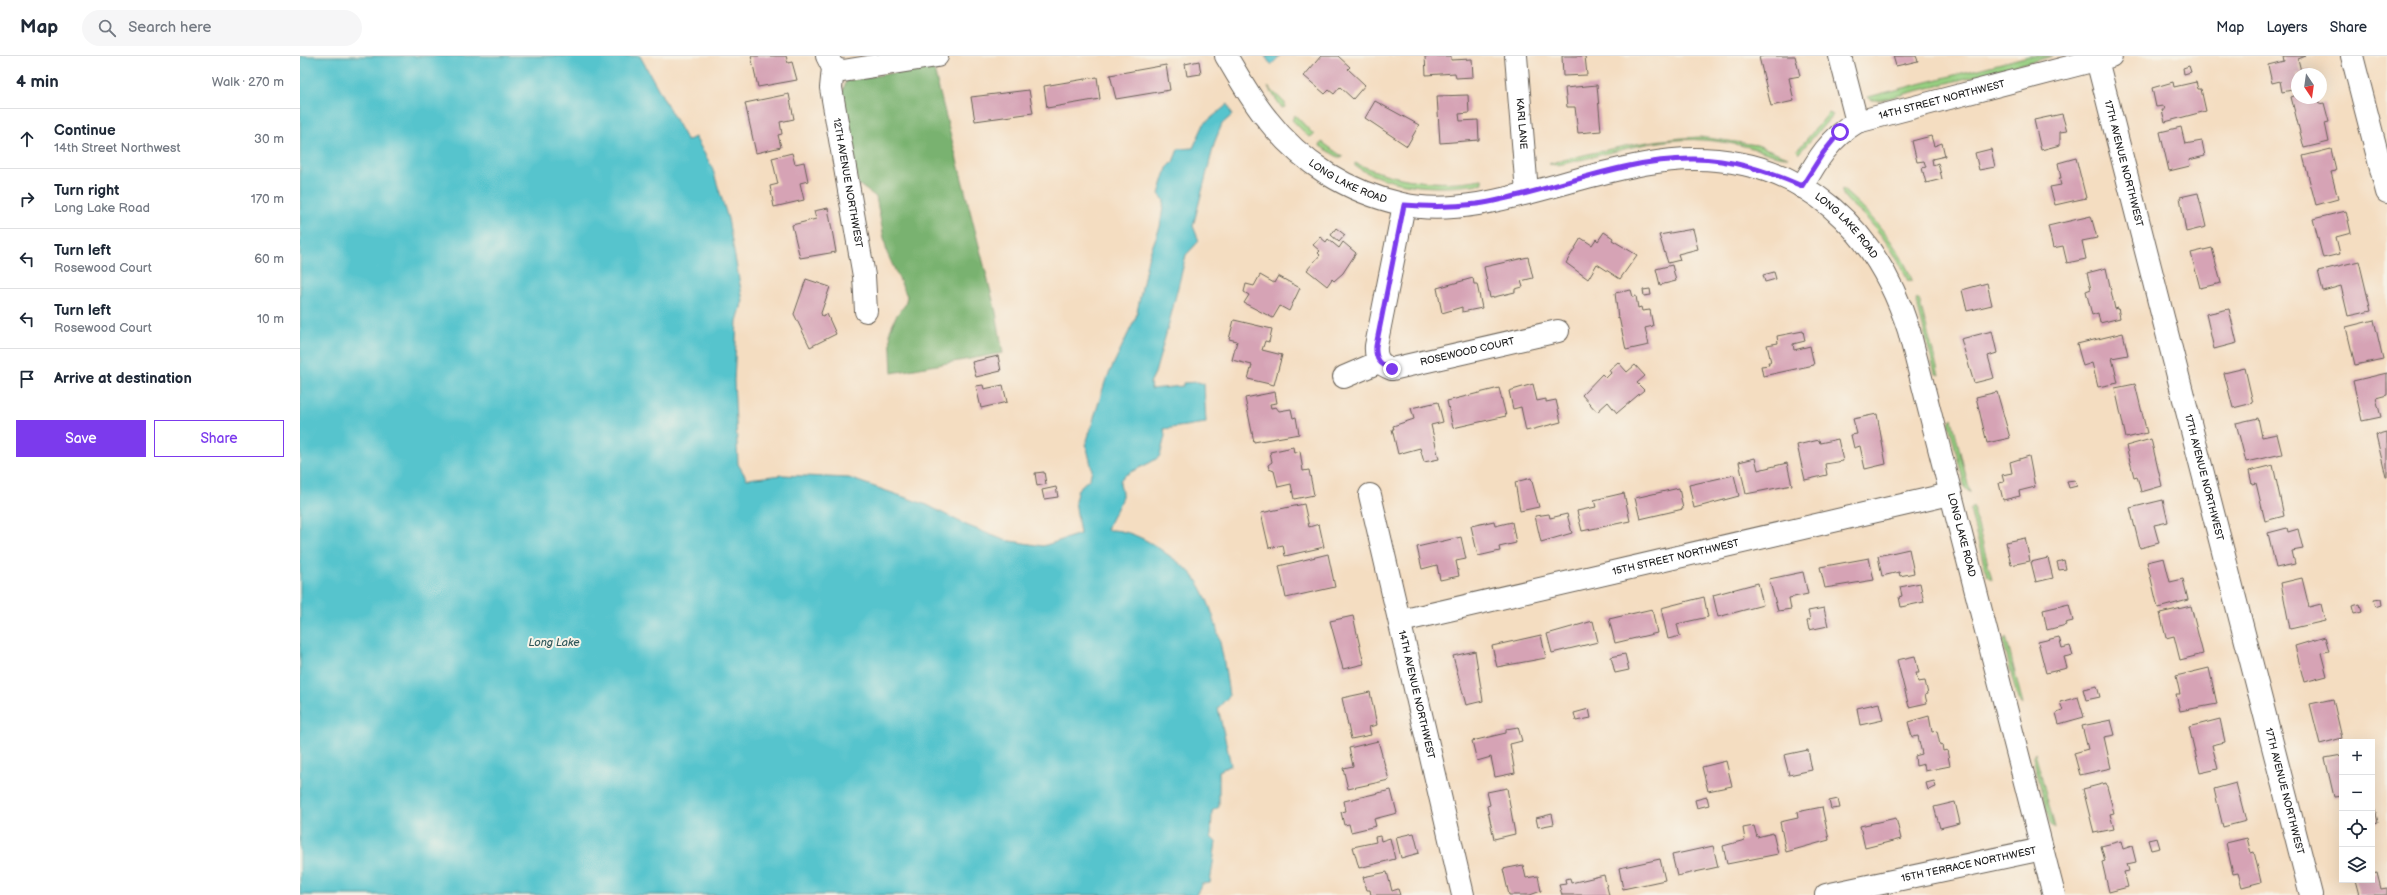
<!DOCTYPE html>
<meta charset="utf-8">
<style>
:root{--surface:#fff;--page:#f6f6f7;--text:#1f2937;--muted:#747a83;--line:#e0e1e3;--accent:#7c3aed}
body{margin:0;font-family:"Balsamiq Sans",sans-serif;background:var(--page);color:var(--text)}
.controls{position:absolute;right:12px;bottom:12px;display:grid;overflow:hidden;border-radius:0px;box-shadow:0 4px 16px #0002}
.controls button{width:36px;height:36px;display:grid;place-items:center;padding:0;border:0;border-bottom:1px solid var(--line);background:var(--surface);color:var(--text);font:20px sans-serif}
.compass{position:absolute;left:1991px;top:12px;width:36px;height:36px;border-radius:50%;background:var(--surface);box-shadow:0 4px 16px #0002;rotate:167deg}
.stop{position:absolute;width:12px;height:12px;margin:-9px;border:3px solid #7c3aed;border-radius:50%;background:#fff}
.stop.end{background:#7c3aed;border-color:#fff;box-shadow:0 1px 4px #0008}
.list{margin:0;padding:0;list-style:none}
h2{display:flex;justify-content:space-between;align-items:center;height:52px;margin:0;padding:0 16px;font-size:17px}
h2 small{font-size:13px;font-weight:400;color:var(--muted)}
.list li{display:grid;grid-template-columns:26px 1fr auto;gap:12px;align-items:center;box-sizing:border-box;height:60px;padding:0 16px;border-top:1px solid var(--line)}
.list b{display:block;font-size:15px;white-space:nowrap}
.list p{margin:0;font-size:13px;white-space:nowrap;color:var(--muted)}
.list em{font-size:13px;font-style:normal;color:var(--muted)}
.actions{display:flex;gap:8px;padding:12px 16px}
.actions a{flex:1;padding:9px 0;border:1px solid var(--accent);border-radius:0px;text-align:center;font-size:14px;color:var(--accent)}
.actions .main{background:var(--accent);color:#fff}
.icon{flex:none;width:22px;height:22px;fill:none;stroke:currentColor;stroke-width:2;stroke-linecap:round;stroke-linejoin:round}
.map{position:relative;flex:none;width:2087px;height:839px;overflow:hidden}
header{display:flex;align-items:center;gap:24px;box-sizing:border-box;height:56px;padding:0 20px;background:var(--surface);border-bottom:1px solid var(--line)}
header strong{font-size:19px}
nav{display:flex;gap:22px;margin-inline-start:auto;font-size:14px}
.search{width:280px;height:36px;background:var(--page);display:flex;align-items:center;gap:10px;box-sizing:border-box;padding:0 14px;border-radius:22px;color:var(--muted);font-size:15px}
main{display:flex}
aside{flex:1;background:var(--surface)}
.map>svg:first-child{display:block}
.green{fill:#97cf81;stroke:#5a764e}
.forest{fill:#79b26f;stroke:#4a6746}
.water{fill:#56c4cd;stroke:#397074}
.building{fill:#d6a3b5}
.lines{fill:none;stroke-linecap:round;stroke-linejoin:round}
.minor-casing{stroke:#686056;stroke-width:24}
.minor{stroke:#fff;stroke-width:22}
.route{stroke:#7c3aed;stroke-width:5}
.labels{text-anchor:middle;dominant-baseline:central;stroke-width:4;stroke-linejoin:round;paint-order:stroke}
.street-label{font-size:10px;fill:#1c1c1c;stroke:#f7f3e8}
.water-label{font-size:11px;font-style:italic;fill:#30575a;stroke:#f7f3e8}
</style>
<header>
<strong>Map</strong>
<div class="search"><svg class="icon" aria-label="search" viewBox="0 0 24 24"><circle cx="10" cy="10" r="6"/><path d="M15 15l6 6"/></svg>Search here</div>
<nav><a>Map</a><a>Layers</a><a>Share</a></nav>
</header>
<main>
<aside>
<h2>4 min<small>Walk · 270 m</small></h2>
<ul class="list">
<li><svg class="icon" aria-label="ahead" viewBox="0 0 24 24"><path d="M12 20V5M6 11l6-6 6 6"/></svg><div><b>Continue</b><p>14th Street Northwest</p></div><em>30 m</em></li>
<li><svg class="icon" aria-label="right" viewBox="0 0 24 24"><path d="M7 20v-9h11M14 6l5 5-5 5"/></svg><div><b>Turn right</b><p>Long Lake Road</p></div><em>170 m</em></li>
<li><svg class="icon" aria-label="left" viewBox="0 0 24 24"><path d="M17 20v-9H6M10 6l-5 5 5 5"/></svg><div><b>Turn left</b><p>Rosewood Court</p></div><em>60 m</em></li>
<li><svg class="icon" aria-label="left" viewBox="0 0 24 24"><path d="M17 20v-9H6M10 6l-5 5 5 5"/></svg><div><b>Turn left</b><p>Rosewood Court</p></div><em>10 m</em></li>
<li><svg class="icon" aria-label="arrive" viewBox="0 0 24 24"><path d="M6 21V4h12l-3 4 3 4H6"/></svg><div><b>Arrive at destination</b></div></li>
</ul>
<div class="actions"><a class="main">Save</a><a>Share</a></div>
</aside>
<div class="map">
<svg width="2087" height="839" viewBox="0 0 2087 839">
<rect width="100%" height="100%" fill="#f7f3e8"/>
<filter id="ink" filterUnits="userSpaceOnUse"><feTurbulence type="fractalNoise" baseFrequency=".025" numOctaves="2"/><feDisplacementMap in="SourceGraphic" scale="8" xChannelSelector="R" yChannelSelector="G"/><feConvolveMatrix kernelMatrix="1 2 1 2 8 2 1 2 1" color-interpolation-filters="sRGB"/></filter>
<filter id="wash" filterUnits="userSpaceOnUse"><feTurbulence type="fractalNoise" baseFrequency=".012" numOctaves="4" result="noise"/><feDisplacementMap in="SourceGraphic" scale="16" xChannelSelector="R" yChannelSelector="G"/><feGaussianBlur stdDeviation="0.9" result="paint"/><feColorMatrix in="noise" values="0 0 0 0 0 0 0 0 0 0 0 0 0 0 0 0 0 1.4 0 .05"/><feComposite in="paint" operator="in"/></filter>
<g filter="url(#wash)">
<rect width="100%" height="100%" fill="#f4ddc1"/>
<g class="green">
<polygon points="1729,0 1753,0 1581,44 1571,44 1568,41"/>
<polygon points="968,31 985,47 985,51 982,52"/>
<polygon points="1529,57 1533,59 1499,97 1497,95 1500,91"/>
<polygon points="995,59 1014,79 1009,81 992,64"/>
<path d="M1400,81L1457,89L1488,101C1475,101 1462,95 1449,91C1435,88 1419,85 1404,84C1353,80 1306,100 1257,109L1248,108C1299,95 1347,83 1400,81Z"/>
<polygon points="1022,86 1043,101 1038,101 1020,90"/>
<path d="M1055,107C1096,125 1138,131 1182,123L1183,127C1144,135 1090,132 1055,110Z"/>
<path d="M1542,133C1570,157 1599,189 1612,224L1608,225C1597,200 1582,177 1562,158C1557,153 1540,141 1542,133Z"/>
<polygon points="1619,243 1639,319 1635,317 1616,244"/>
<polygon points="1652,363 1670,437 1665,432 1649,367"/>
<polygon points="1673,450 1692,524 1687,520 1670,454"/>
<polygon points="1706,581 1723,649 1718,644 1703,585"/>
<polygon points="1735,697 1755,772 1750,768 1733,701"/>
</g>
<polygon class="forest" points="633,10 696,256 703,297 592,317 590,274 596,260 605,249 607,240 587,197 576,141 558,128 540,44 546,25"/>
<g class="water">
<path d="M0,0H340L387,85L395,81L412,111L428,163L443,245L437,265L434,325L438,408L447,423L482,419L549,422L627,449L666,469L704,484L743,490L780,478L775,445L778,433L790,422L792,413L786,388L805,326L836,261L848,202L860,171L864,144L859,138L867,112L873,106L878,93L893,92L904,68L928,48L932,59L922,68L915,85L893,170L899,185L886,199L868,271L855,317L850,327L851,333L883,330V327L898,326L904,328L906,367L864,373L865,380L860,400C850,409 828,415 822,422C817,427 823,433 822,440C819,452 810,462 807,474C825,473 844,482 860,493C873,503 888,511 897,525C917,555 924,604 929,640L918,652L931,709L919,715V751L912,755L911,781L916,786L910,827L902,828L896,839H0Z"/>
<polygon points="965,0 980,0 971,9"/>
</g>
<g id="blocks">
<g class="building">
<polygon points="451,0 486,0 488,7 492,6 497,24 458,31"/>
<polygon points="1021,0 1038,0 1050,11 1048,13 1065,29 1053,43 1040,31 1034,38 1029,34 1025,38 1004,20"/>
<polygon points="1125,0 1151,0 1151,4 1172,3 1173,21 1156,22 1155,17 1126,19"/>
<polygon points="1262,0 1285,0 1287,19 1263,20"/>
<polygon points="1464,0 1495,0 1500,20 1489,22 1494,45 1471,50 1459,1"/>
<polygon points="1593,0 1616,0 1618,5 1596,10"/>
<polygon points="1983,0 2006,0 1998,3 2001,15 2010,13 2012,18 1997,18 1997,33 1982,36 1980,25 1972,27 1968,9 1984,5"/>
<polygon points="899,5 901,18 887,20 885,8"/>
<polygon points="866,9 870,34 816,43 810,19"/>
<polygon points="1889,10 1891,16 1884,18 1883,12"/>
<polygon points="797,21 800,43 747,52 744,30"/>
<polygon points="1873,26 1874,31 1896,26 1898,33 1901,33 1906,55 1865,66 1862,54 1865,54 1864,50 1856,51 1852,32"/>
<polygon points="1297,29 1301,75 1278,77 1275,51 1267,51 1265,32"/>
<polygon points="729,34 733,57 675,65 671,41"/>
<polygon points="489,38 494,63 480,66 482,78 478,79 481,91 456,97 445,47"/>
<polygon points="1168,39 1169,57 1159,58 1160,65 1178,64 1179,84 1140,87 1137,40"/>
<polygon points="1997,39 1997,42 2017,42 2019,48 2024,47 2029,66 2025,67 2029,86 2004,92 1991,41"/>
<polygon points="1075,45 1119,69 1107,90 1065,62"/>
<polygon points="1762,58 1767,75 1760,76 1760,89 1741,94 1734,64"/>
<polygon points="1881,71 1885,88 1902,85 1905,100 1889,104 1890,110 1869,115 1860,76"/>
<polygon points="1631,80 1634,90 1642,87 1645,100 1632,103 1633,109 1638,107 1642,123 1626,127 1622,112 1626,111 1624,105 1617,106 1612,85"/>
<polygon points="1691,93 1695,111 1679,114 1675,97"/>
<polygon points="2031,93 2036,115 2031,116 2038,143 2016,149 2003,100"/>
<polygon points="492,97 495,108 504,106 508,125 500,127 504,144 474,151 470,130 478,128 472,102"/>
<polygon points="1776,102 1786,142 1755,149 1750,131 1761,129 1759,122 1761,122 1758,107"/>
<polygon points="1898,137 1906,171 1886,176 1880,141"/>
<polygon points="528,152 536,196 500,202 492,169 516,163 514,155"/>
<polygon points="2046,155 2051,177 2036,181 2040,198 2023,202 2013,163"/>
<polygon points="1791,160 1797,182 1782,185 1786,203 1767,207 1763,190 1753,192 1748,170"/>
<polygon points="1036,172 1045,179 1039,186 1031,179"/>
<polygon points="1393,173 1398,193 1378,198 1380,204 1368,207 1359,179"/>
<polygon points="1304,176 1313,182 1312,184 1337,199 1320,223 1297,208 1288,223 1266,207 1281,182 1292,189 1296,183 1298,185"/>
<polygon points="1020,181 1026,186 1028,183 1039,192 1043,186 1056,197 1043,217 1034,225 1032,223 1027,230 1007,214 1020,199 1018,197 1020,195 1013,189"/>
<polygon points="1912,192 1921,227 1900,232 1891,197"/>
<polygon points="1228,201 1233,222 1221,225 1223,231 1215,233 1215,236 1190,242 1184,211"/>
<polygon points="2059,205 2071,255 2048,260 2041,230 2023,235 2018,215"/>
<polygon points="1372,209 1376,225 1360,229 1356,213"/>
<polygon points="1806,212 1815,253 1818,252 1820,262 1800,267 1798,257 1792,259 1786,235 1791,233 1787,217"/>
<polygon points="1474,216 1476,223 1465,226 1463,219"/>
<polygon points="960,219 974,227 978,220 1000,232 989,255 980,250 973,262 944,247 949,239 944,236 946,228 954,230"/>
<polygon points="1173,222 1174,228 1177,228 1182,252 1162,256 1162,251 1142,257 1137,232"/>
<polygon points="506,223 530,231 521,257 522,260 527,258 536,278 510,291 494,258"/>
<polygon points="1687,227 1692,249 1667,255 1662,234"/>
<polygon points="1350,233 1351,239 1344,240 1343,234"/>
<polygon points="1331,234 1333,241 1336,240 1338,252 1341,251 1342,255 1350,254 1353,270 1345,272 1349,289 1326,294 1319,261 1318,262 1315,237"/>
<polygon points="1929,253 1937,287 1914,293 1906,258"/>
<polygon points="934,264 972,273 969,286 965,285 962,294 982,299 974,329 948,323 952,309 932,304 937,285 929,283"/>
<polygon points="2074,264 2083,303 2055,309 2046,271"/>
<polygon points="1503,275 1505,285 1493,288 1494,294 1510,290 1514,309 1463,320 1461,310 1469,309 1468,306 1471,306 1467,289 1478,287 1477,280"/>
<polygon points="1692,275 1697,297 1688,300 1694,322 1674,327 1661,283"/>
<polygon points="1823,277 1828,299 1812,302 1818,327 1798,331 1792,307 1783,310 1777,288"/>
<polygon points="698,300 701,315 676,321 672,306"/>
<polygon points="1318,306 1327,316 1335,309 1345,320 1337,327 1344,334 1317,357 1308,346 1297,356 1282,339 1302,318 1306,322 1311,317 1309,314"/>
<polygon points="1945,312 1953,347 1933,352 1924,317"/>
<polygon points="2087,317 2087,339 2076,342 2081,361 2062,365 2053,325"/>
<polygon points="1233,328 1237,345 1246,343 1246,346 1256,344 1261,366 1226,375 1221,351 1213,353 1209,335"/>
<polygon points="1835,328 1847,377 1826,382 1815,332"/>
<polygon points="683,329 684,333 703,329 707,346 681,352 676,330"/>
<polygon points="1199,332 1206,360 1153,372 1147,345"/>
<polygon points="975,336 977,347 970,348 971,352 976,351 979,355 991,353 993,362 996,361 999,378 954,386 945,342"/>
<polygon points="1697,336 1710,382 1687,387 1676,341"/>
<polygon points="1138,346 1143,366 1131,369 1139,403 1124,406 1120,392 1098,398 1092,373 1094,373 1093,370 1114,363 1111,352"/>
<polygon points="1577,358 1586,408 1565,413 1560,390 1554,392 1551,379 1557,378 1553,363"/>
<polygon points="1958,362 1962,381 1977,378 1982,398 1946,406 1936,367"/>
<polygon points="2087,376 2087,421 2086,421 2076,379"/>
<polygon points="1538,383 1543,405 1525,408 1527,419 1505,424 1497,389 1519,384 1520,387"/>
<polygon points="1851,383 1862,430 1841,436 1837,420 1834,421 1826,390"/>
<polygon points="993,391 994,397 1000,395 1003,415 1009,414 1014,439 994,443 991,428 978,431 974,415 969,413 968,409 972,406 970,396"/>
<polygon points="1729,400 1735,431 1719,435 1720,440 1703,444 1699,427 1704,426 1702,419 1712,417 1710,406"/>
<polygon points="1455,402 1458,414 1487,407 1492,429 1446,438 1439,406"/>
<polygon points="1973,409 1984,460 1965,465 1956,427 1952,428 1949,415"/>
<polygon points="744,416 746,428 737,430 735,417"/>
<polygon points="1434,419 1439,440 1394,452 1389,429"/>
<polygon points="1231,422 1239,451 1220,455 1215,426"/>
<polygon points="1775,424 1777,430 1769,432 1767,425"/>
<polygon points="756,431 758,441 744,443 742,434"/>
<polygon points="1379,432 1383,453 1340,463 1335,442"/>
<polygon points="1324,437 1330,465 1282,475 1277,455 1296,451 1294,444"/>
<polygon points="1863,444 1868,466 1854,469 1859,487 1840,492 1830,452"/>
<polygon points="1004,448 1009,471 1019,468 1024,491 985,500 983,489 969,492 961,457"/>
<polygon points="1249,458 1250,462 1267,458 1272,477 1241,486 1235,460"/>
<polygon points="1194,465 1195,470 1212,466 1216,487 1199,491 1200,495 1178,500 1171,470"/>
<polygon points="1987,472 1988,476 1998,473 2003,493 1992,495 1995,508 1976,512 1968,477"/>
<polygon points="1161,481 1166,503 1156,505 1159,520 1140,524 1137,509 1122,513 1117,491"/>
<polygon points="1725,482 1730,505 1711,509 1706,486"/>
<polygon points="1609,493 1614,517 1600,520 1599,516 1582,520 1578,500"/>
<polygon points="1028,498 1035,531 986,542 979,510"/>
<polygon points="1569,502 1574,524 1525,532 1520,511"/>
<polygon points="1748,502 1753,522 1736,526 1731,506"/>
<polygon points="1864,502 1870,526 1883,523 1888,544 1858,552 1847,506"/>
<polygon points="1764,504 1766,513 1759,514 1757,506"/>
<polygon points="1503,516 1508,538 1489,542 1491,553 1478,555 1469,523"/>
<polygon points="2002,522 2009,551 2021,548 2025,565 1990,573 1981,527"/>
<polygon points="1458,527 1463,549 1418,561 1413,539"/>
<polygon points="1620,527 1624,546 1601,551 1599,541 1602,540 1600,531"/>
<polygon points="1404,541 1408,561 1377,568 1380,580 1368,583 1361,552"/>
<polygon points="2081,543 2082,549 2076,551 2074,544"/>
<polygon points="1769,548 1773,565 1765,567 1766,569 1747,574 1743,554"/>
<polygon points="2060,548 2062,556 2054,558 2052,550"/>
<polygon points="1891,550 1903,598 1880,604 1874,580 1866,582 1860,557"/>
<polygon points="1524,552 1528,570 1509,574 1507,565 1510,564 1508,555"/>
<polygon points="1352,553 1357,577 1315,587 1309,563"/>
<polygon points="1053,560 1064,608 1043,613 1030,565"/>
<polygon points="1293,565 1298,586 1252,597 1247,578"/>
<polygon points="1241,579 1246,602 1197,611 1192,590"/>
<polygon points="1759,581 1762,592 1770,590 1773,599 1764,601 1767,612 1746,617 1738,586"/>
<polygon points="2025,581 2029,595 2021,597 2027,620 2004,626 1995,590"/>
<polygon points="1175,595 1183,645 1166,649 1153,600"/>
<polygon points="1325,598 1329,614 1315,617 1311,601"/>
<polygon points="1615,600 1619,617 1616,617 1618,626 1625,625 1628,638 1625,639 1627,647 1609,651 1597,604"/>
<polygon points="1909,612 1917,648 1880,655 1876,638 1880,638 1876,620"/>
<polygon points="1797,630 1800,641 1786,644 1783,633"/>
<polygon points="1070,636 1077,669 1069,671 1071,679 1051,683 1042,642"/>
<polygon points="1778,641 1784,661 1759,668 1756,657 1763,655 1760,646"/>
<polygon points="2033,643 2042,682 2020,688 2010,648"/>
<polygon points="1579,647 1583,664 1560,669 1557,652"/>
<polygon points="1289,653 1291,662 1276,665 1274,657"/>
<polygon points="1629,660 1632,676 1637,675 1640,689 1642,688 1643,695 1647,694 1650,710 1625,715 1624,708 1616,710 1615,700 1622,698 1618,680 1612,681 1608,666"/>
<polygon points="1920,663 1925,686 1912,689 1918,713 1900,717 1889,671"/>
<polygon points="1811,664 1815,679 1804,681 1811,712 1780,719 1774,697 1788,693 1782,670"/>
<polygon points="1218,671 1222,685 1210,688 1215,717 1195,721 1191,701 1177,705 1172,685 1206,677 1206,673"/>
<polygon points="1078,685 1089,724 1048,733 1043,712 1053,710 1049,692"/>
<polygon points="1508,694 1512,714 1489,719 1484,699"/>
<polygon points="2042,699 2042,740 2034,741 2025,702"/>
<polygon points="1426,705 1432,730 1408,735 1402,711"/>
<polygon points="1634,725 1636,731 1628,734 1626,727"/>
<polygon points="1806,727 1814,757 1810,758 1814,773 1794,777 1783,733"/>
<polygon points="1936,727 1946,765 1923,771 1914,733"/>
<polygon points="1207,732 1215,778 1194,783 1187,750 1190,749 1187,736"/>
<polygon points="1091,734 1097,757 1074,763 1076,770 1051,776 1049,768 1044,769 1041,756 1046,755 1044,745"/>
<polygon points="1407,741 1409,749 1397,752 1395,744"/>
<polygon points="1538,743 1540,752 1531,753 1529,745"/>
<polygon points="1655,746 1660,767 1640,772 1634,751"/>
<polygon points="1522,751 1529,784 1486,796 1480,766 1498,762 1497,756"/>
<polygon points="2075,754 2078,766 2072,768 2072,755"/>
<polygon points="1252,758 1254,768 1238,771 1236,762"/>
<polygon points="1596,762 1601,783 1565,792 1560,770"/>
<polygon points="1454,770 1457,781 1473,777 1478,798 1427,808 1423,790 1445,784 1443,772"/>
<polygon points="1114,777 1119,797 1101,802 1096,781"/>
<polygon points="1080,780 1081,785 1090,782 1095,803 1059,812 1053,791 1076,786 1075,781"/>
<polygon points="1857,782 1860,792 1851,794 1848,784"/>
<polygon points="1947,782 1951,797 1954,796 1961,826 1942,831 1938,817 1933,818 1926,787"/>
<polygon points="1821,785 1823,793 1832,790 1836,806 1827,808 1829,815 1824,816 1828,831 1809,836 1802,806 1805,805 1801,790"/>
<polygon points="1413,790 1418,811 1377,820 1372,799"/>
<polygon points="1360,803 1365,824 1323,833 1319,812"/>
<polygon points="1223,809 1226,822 1238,820 1241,835 1230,839 1209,839 1203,813"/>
<polygon points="1087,816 1092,835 1098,833 1100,839 1071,839 1070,834 1067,834 1063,821"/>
<polygon points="2077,817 2081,833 2087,832 2087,839 2059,839 2055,824 2072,824 2072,818"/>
<polygon points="1304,819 1309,839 1262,839 1259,829 1266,828 1265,823 1270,822 1271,827"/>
</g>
</g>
</g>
<g filter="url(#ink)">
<use href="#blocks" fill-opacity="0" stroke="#686056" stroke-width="1"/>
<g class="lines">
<defs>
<g id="minor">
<path id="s1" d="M527,0L533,12L531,32L564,220L566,255"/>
<path id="s2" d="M926,0C939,21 951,44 967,63C1001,107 1048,136 1102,148C1160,162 1238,133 1295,119C1327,111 1361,103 1394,103C1505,103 1577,174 1609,275L1754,839"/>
<path id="s3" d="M1216,0L1227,136"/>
<polyline points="1540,0 1557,66"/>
<path id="s4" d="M1796,0L2011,839"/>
<polyline points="2052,0 2087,136"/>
<polyline points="533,12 543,15 637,0"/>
<path id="s5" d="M1502,131C1517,104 1530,82 1557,66L1811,0"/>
<path id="s6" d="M1104,149L1076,290C1075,303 1080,309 1092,313L1258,275"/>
<polyline points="1044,321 1079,306"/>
<path id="s7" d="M1070,439L1163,839"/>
<path id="s8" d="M1101,565L1650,438"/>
<path id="s9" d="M1526,839L1742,793"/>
</g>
</defs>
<use href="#minor" class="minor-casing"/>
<use href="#minor" class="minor"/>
</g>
</g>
<g class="lines" filter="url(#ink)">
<path class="route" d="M1092,313C1080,309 1075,303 1076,290L1104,149C1128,151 1153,151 1177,148C1250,137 1319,102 1394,103C1432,103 1467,115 1502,130L1523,97L1540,76"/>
</g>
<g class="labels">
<g class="street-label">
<text stroke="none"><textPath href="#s5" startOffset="174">14TH STREET NORTHWEST</textPath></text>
<text stroke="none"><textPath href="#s3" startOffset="68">KARI LANE</textPath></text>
<text stroke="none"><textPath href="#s4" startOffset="111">17TH AVENUE NORTHWEST</textPath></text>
<text stroke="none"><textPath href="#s2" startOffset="179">LONG LAKE ROAD</textPath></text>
<text stroke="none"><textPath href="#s1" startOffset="130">12TH AVENUE NORTHWEST</textPath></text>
<text stroke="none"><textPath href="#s2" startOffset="708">LONG LAKE ROAD</textPath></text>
<text stroke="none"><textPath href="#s6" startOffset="252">ROSEWOOD COURT</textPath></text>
<text stroke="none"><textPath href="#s4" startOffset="435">17TH AVENUE NORTHWEST</textPath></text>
<text stroke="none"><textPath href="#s2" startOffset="1043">LONG LAKE ROAD</textPath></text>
<text stroke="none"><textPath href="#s8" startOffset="282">15TH STREET NORTHWEST</textPath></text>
<text stroke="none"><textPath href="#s7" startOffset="205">14TH AVENUE NORTHWEST</textPath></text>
<text stroke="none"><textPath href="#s4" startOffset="759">17TH AVENUE NORTHWEST</textPath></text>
<text stroke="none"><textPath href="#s9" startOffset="146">15TH TERRACE NORTHWEST</textPath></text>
</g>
<g class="water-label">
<text x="254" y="586">Long Lake</text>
</g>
</g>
</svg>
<div class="controls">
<button>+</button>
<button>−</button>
<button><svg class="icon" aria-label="locate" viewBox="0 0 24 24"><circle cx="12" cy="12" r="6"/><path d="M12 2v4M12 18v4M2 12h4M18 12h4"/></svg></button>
<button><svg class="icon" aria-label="layers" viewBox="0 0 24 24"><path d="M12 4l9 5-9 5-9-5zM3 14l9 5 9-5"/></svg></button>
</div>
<svg class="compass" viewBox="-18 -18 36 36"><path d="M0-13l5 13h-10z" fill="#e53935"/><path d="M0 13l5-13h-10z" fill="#747a83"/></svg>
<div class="stop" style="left:1540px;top:76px"></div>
<div class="stop end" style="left:1092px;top:313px"></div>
</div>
</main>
